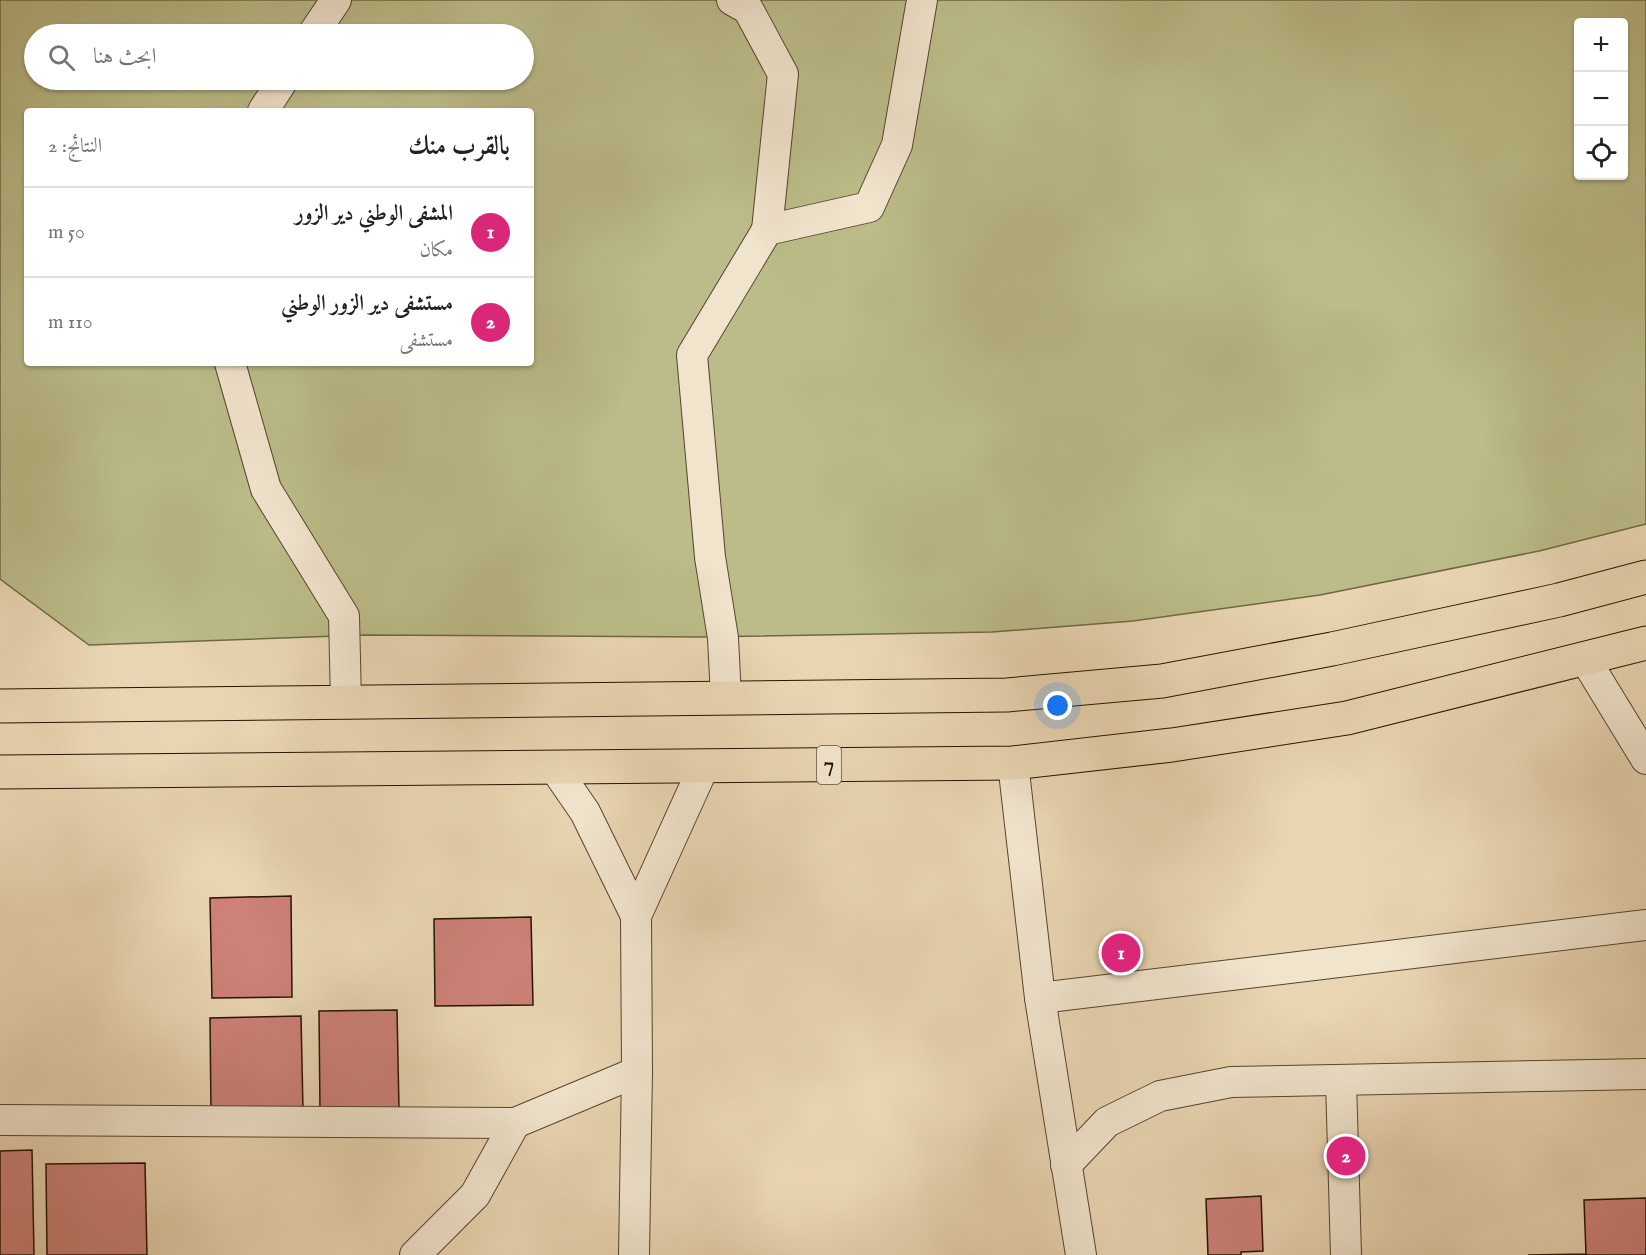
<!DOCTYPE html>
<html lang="ar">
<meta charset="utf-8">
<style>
:root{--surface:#fff;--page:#f6f6f6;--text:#202124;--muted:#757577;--line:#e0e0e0;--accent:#db2777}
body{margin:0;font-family:"IM FELL English",Amiri,serif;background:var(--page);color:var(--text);direction:rtl}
.controls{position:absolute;right:18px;top:18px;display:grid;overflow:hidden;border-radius:6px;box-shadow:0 2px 4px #0004}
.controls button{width:54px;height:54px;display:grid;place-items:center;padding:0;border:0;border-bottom:2px solid var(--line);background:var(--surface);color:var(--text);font:30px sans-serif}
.you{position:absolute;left:1058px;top:706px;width:21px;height:21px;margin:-15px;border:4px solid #fff;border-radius:50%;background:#1a73e8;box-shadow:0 0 0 9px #1a73e833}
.badge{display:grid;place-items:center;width:39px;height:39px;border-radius:50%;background:var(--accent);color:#fff;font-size:20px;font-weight:700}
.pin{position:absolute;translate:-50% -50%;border:3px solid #fff;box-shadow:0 2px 6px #0006}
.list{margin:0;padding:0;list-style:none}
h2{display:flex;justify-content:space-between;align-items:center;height:78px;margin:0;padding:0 24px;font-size:26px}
h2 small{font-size:20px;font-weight:400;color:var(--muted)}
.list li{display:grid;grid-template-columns:39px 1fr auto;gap:18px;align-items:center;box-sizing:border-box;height:90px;padding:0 24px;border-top:2px solid var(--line)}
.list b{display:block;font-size:22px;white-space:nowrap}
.list p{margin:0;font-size:20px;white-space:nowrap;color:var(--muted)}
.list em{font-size:20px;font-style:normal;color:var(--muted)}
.icon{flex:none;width:33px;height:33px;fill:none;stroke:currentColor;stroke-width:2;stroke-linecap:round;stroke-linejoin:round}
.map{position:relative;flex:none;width:1646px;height:1255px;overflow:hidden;direction:ltr}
.search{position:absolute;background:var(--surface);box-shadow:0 2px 4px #0004;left:24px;top:24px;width:510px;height:66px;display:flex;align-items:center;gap:15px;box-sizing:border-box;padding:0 21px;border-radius:33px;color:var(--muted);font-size:22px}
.panel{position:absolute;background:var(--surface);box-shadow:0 2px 4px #0004;left:24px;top:108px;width:510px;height:258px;border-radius:6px;direction:rtl}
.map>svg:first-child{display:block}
.green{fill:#bbbc89;stroke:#706844;stroke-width:1.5;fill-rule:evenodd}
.building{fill:#cd8178;stroke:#261300;stroke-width:1.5}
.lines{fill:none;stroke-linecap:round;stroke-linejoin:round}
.street-casing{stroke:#57442c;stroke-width:32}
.primary-casing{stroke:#261300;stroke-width:35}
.street{stroke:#f1e4cd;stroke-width:30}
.primary{stroke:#e9d5b2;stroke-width:33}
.labels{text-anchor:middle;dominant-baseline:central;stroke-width:5;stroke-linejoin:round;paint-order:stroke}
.shield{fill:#f1e4cd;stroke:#63523e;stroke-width:1.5}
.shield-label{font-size:22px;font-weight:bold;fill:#261300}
</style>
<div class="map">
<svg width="1646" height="1255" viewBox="0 0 1646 1255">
<rect width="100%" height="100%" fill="#e9d5b2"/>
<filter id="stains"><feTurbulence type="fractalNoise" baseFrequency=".00333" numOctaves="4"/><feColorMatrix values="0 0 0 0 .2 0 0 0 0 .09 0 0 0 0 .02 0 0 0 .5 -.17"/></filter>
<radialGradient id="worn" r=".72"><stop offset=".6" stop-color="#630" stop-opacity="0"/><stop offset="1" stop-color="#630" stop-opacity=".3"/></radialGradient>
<path class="green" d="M0,0H1646V524L1539,551L1320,595L1133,621L992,632L701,637L364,635L89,645L0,579ZM1578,22H1624V176H1578ZM34,34H524V80H34ZM27,111H531V363H27Z"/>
<g class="building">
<polygon points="291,896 292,997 212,998 210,898"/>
<polygon points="531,917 533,1005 435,1006 434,919"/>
<polygon points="397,1010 399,1109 320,1111 319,1011"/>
<polygon points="301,1016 303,1110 211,1111 210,1018"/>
<polygon points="32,1150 34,1255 0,1255 0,1151"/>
<polygon points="145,1163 147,1255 47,1255 46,1164"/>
<polygon points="1261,1196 1263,1251 1241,1252 1241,1255 1208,1255 1206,1199"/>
<polygon points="1646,1198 1646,1255 1528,1255 1586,1254 1584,1200"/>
</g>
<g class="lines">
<defs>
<g id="street">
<polyline points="732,0 748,9 783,74 767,230"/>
<polyline points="313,34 336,0"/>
<polyline points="263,111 283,80"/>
<polyline points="230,363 266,489 344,616 346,702"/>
<polyline points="1585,659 1646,759"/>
<polyline points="726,698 723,638 710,557 692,355 767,230 869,207 897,145 922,0"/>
<polyline points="1013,763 1040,998 1081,1255"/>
<polyline points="554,767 585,812 636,916 704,766"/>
<polyline points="1040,998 1646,925"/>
<polyline points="1341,1080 1346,1255"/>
<polyline points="0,1120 515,1123 637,1072"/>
<polyline points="1066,1165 1107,1122 1160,1096 1231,1082 1646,1074"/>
<polyline points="415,1255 475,1195 515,1123"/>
<polyline points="634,1255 637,1072 636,916"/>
</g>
<g id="primary">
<polyline points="0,706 1007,695 1162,681 1332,649 1559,600 1646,577"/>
<polyline points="0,772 1013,763 1172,745 1347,718 1646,643"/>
</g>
</defs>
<use href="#street" class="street-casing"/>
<use href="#primary" class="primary-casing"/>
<use href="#street" class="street"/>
<use href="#primary" class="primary"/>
</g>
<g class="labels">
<rect class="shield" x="817" y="746" width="24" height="38" rx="4.5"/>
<g class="shield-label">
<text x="829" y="765">7</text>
</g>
</g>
<rect width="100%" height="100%" filter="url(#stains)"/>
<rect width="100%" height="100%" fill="url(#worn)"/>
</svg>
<div class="controls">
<button>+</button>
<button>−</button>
<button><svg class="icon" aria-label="locate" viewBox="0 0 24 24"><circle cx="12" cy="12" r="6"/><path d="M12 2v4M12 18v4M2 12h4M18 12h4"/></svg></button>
</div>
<div class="you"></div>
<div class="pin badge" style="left:1121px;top:953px">1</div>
<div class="pin badge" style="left:1346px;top:1156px">2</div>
<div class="search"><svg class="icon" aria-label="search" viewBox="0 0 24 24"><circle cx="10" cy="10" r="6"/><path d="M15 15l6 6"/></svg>ابحث هنا</div>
<section class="panel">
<h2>بالقرب منك<small>النتائج: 2</small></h2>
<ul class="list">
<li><span class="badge">1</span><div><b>المشفى الوطني دير الزور</b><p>مكان</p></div><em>50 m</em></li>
<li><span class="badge">2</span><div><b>مستشفى دير الزور الوطني</b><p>مستشفى</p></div><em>110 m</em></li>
</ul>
</section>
</div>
